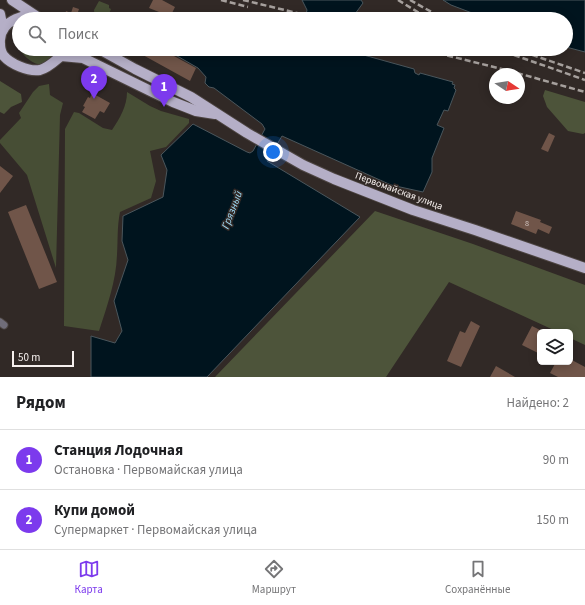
<!DOCTYPE html>
<html lang="ru">
<meta charset="utf-8">
<style>
:root{--surface:#fff;--page:#f2f2f2;--text:#202124;--muted:#757577;--line:#e0e0e0;--accent:#7c3aed}
body{margin:0;font-family:"Source Sans 3",sans-serif;background:var(--page);color:var(--text)}
.controls{position:absolute;right:12px;bottom:12px;display:grid;overflow:hidden;border-radius:6px;box-shadow:0 2px 10px #0003}
.controls button{width:36px;height:36px;display:grid;place-items:center;padding:0;border:0;border-bottom:1px solid var(--line);background:var(--surface);color:var(--text);font:20px sans-serif}
.compass{position:absolute;left:489px;top:68px;width:36px;height:36px;border-radius:50%;background:var(--surface);box-shadow:0 2px 10px #0003;rotate:102deg}
.scale{position:absolute;left:12px;bottom:10px;width:62px;box-sizing:border-box;padding-left:4px;border:2px solid #f6f0ee;border-top:0;font-size:11px;line-height:14px;white-space:nowrap;color:#f6f0ee;-webkit-text-stroke:3px #312926;paint-order:stroke}
.you{position:absolute;left:273px;top:152px;width:14px;height:14px;margin:-10px;border:3px solid #fff;border-radius:50%;background:#1a73e8;box-shadow:0 0 0 6px #1a73e833}
.badge{display:grid;place-items:center;width:26px;height:26px;border-radius:50%;background:var(--accent);color:#fff;font-size:13px;font-weight:700}
.pin{position:absolute;translate:-50% -33px;filter:drop-shadow(0 1px 2px #0008)}
.pin::after{content:'';position:absolute;top:21px;width:14px;height:12px;background:inherit;clip-path:polygon(0 0,100% 0,50% 100%)}
.list{margin:0;padding:0;list-style:none}
h2{display:flex;justify-content:space-between;align-items:center;height:52px;margin:0;padding:0 16px;font-size:17px}
h2 small{font-size:13px;font-weight:400;color:var(--muted)}
.list li{display:grid;grid-template-columns:26px 1fr auto;gap:12px;align-items:center;box-sizing:border-box;height:60px;padding:0 16px;border-top:1px solid var(--line)}
.list b{display:block;font-size:15px;white-space:nowrap}
.list p{margin:0;font-size:13px;white-space:nowrap;color:var(--muted)}
.list em{font-size:13px;font-style:normal;color:var(--muted)}
.icon{flex:none;width:22px;height:22px;fill:none;stroke:currentColor;stroke-width:2;stroke-linecap:round;stroke-linejoin:round}
.map{position:relative;flex:none;width:585px;height:377px;overflow:hidden}
.search{position:absolute;background:var(--surface);box-shadow:0 2px 10px #0003;left:12px;right:12px;top:12px;height:44px;display:flex;align-items:center;gap:10px;box-sizing:border-box;padding:0 14px;border-radius:22px;color:var(--muted);font-size:15px}
.sheet{height:172px;background:var(--surface)}
nav{display:flex;justify-content:space-around;align-items:center;box-sizing:border-box;height:56px;border-top:1px solid var(--line);background:var(--surface);font-size:11px;color:var(--muted)}
nav a{display:grid;justify-items:center;gap:2px}
nav .on{color:var(--accent)}
.map>svg:first-child{display:block}
.green{fill:#474e35}
.forest{fill:#4d543a}
.water{fill:#00141e;stroke:#4a565c}
.building{fill:#705549}
.lines{fill:none;stroke-linecap:round;stroke-linejoin:round}
.street-casing{stroke:#4d4542;stroke-width:9}
.primary-casing{stroke:#4d4542;stroke-width:12}
.street{stroke:#706d79;stroke-width:7}
.primary{stroke:#b5afc7;stroke-width:10}
.rail{stroke:#a6a09d;stroke-width:2.5;stroke-dasharray:6 3;stroke-linecap:butt}
.labels{text-anchor:middle;dominant-baseline:central;stroke-width:3;stroke-linejoin:round;paint-order:stroke}
.number-label{font-size:8px;fill:#d4c9c5}
.street-label{font-size:10px;fill:#f6f0ee;stroke:#312926}
.water-label{font-size:11px;font-style:italic;fill:#9dd8f3;stroke:#312926}
</style>
<div class="map">
<svg width="585" height="377" viewBox="0 0 585 377">
<rect width="100%" height="100%" fill="#312926"/>
<g class="green">
<polygon points="99,1 109,5 109,8 111,9 107,19 95,19 94,10"/>
<path d="M19,23V49H57C47,89 0,42 19,23Z"/>
<polygon points="49,84 50,95 63,103 60,115 56,268 27,175 0,143 0,140 21,118 19,113 33,92 39,86"/>
<path d="M127,92L150,106L161,111L189,119V123L166,147L150,151L156,181L151,198L120,212C117,227 118,240 117,255C116,282 107,306 99,331L64,326L65,129L74,112L79,113L103,128L112,130C120,118 127,106 127,92Z"/>
</g>
<g class="forest">
<polygon points="0,81 21,94 22,102 11,107 4,114 0,112"/>
<polygon points="545,90 585,102 585,133 583,134 568,131 547,107 543,96"/>
<polygon points="375,211 473,244 585,285 585,345 570,338 570,332 558,332 449,282 386,377 215,377"/>
</g>
<g class="water">
<polygon points="302,0 361,0 363,3 355,14 347,15 339,19 305,19 307,10"/>
<polygon points="443,0 585,0 585,52 566,47 566,19 488,19 451,5"/>
<polygon points="165,49 342,49 414,69 415,73 419,75 420,73 453,82 452,84 455,85 454,88 456,90 448,111 444,110 437,125 444,128 432,158 432,172 423,192 391,185 282,136 267,161 360,217 207,377 91,377 91,336 115,343 122,331 114,301 128,260 122,241 123,216 163,197 167,170 161,155 193,124 247,152 250,153 253,151 265,129 262,124 214,88 209,87 205,83 206,77 198,68"/>
</g>
<g class="building">
<polygon points="153,0 162,0 175,7 169,19 155,19 159,12 149,8"/>
<polygon points="73,7 79,9 77,15 86,18 86,19 64,19 66,11 71,13"/>
<polygon points="132,49 161,49 196,68 190,81"/>
<polygon points="92,93 110,103 104,113 100,111 95,119 82,112 85,107 83,106 88,97 90,98"/>
<polygon points="549,133 555,136 548,152 541,149"/>
<polygon points="0,166 13,176 0,193"/>
<polygon points="26,205 57,282 39,289 8,212"/>
<polygon points="516,211 541,220 540,222 552,227 549,234 538,229 536,234 511,224"/>
<polygon points="471,321 480,326 461,367 447,361 460,331 465,333"/>
<polygon points="532,326 540,330 540,354 522,345"/>
<polygon points="570,359 585,367 585,377 558,377 550,373 556,362 570,362"/>
<polygon points="496,366 515,377 490,377"/>
</g>
<g class="lines">
<defs>
<polyline id="street" points="0,322 4,325"/>
<g id="primary">
<polyline points="12,0 36,16"/>
<polyline points="0,14 3,29"/>
<path d="M0,40C1,20 27,11 42,19"/>
<path d="M0,43C0,47 1,52 3,55C10,64 29,72 40,70C48,68 55,61 61,56L63,49"/>
<polyline points="99,49 135,69 191,97 247,133 303,165 334,179 413,210 475,230 585,268"/>
<polyline points="61,56 83,58 173,102 196,111 215,114"/>
</g>
</defs>
<use href="#street" class="street-casing"/>
<use href="#primary" class="primary-casing"/>
<use href="#street" class="street"/>
<use href="#primary" class="primary"/>
<g class="rail">
<polyline points="221,0 248,7"/>
<polyline points="243,0 322,19"/>
<polyline points="398,0 429,19"/>
<polyline points="410,0 444,19"/>
<polyline points="421,49 510,71 585,92"/>
<polyline points="497,49 585,80"/>
<polyline points="515,49 585,73"/>
</g>
</g>
<g class="labels">
<g class="number-label">
<text x="527" y="223">8</text>
</g>
<g class="street-label">
<text transform="translate(399 191) rotate(20)">Первомайская улица</text>
</g>
<g class="water-label">
<text transform="translate(232 210) rotate(-69)">Грязный</text>
</g>
</g>
</svg>
<div class="controls">
<button><svg class="icon" aria-label="layers" viewBox="0 0 24 24"><path d="M12 4l9 5-9 5-9-5zM3 14l9 5 9-5"/></svg></button>
</div>
<svg class="compass" viewBox="-18 -18 36 36"><path d="M0-13l5 13h-10z" fill="#e53935"/><path d="M0 13l5-13h-10z" fill="#757577"/></svg>
<div class="scale">50 m</div>
<div class="you"></div>
<div class="pin badge" style="left:164px;top:107px">1</div>
<div class="pin badge" style="left:94px;top:99px">2</div>
<div class="search"><svg class="icon" aria-label="search" viewBox="0 0 24 24"><circle cx="10" cy="10" r="6"/><path d="M15 15l6 6"/></svg>Поиск</div>
</div>
<section class="sheet">
<h2>Рядом<small>Найдено: 2</small></h2>
<ul class="list">
<li><span class="badge">1</span><div><b>Станция Лодочная</b><p>Остановка · Первомайская улица</p></div><em>90 m</em></li>
<li><span class="badge">2</span><div><b>Купи домой</b><p>Супермаркет · Первомайская улица</p></div><em>150 m</em></li>
</ul>
</section>
<nav>
<a class="on"><svg class="icon" aria-label="map" viewBox="0 0 24 24"><path d="M3 6l6-2 6 2 6-2v14l-6 2-6-2-6 2zM9 4v14M15 6v14"/></svg>Карта</a>
<a><svg class="icon" aria-label="directions" viewBox="0 0 24 24"><path d="M12 3l9 9-9 9-9-9zM9 14v-3h6M13 9l2 2-2 2"/></svg>Маршрут</a>
<a><svg class="icon" aria-label="saved" viewBox="0 0 24 24"><path d="M7 4h10v16l-5-4-5 4z"/></svg>Сохранённые</a>
</nav>
